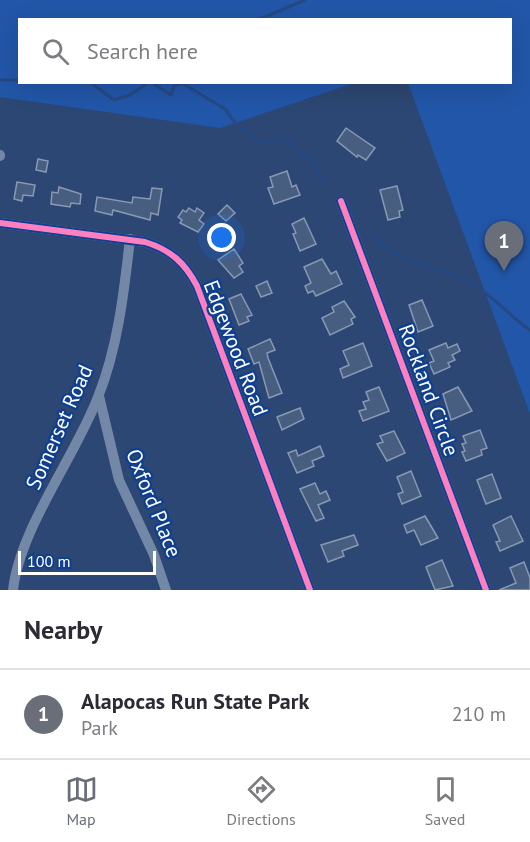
<!DOCTYPE html>
<style>
:root{--surface:#fff;--page:#f7f7f7;--text:#2b2b33;--muted:#7c7c81;--line:#e1e1e2;--accent:#696e79}
body{margin:0;font-family:"PT Sans",sans-serif;background:var(--page);color:var(--text)}
.scale{position:absolute;left:18px;bottom:15px;width:138px;box-sizing:border-box;padding-left:6px;border:3px solid #fff;border-top:0;font-size:16px;line-height:21px;white-space:nowrap;color:#fff;-webkit-text-stroke:4px #0f3f90;paint-order:stroke}
.you{position:absolute;left:222px;top:238px;width:21px;height:21px;margin:-15px;border:4px solid #fff;border-radius:50%;background:#1a73e8;box-shadow:0 0 0 9px #1a73e833}
.badge{display:grid;place-items:center;width:39px;height:39px;border-radius:50%;background:var(--accent);color:#fff;font-size:20px;font-weight:700}
.pin{position:absolute;translate:-50% -50px;filter:drop-shadow(0 2px 3px #0008)}
.pin::after{content:'';position:absolute;top:32px;width:21px;height:18px;background:inherit;clip-path:polygon(0 0,100% 0,50% 100%)}
.list{margin:0;padding:0;list-style:none}
h2{display:flex;justify-content:space-between;align-items:center;height:78px;margin:0;padding:0 24px;font-size:26px}
h2 small{font-size:20px;font-weight:400;color:var(--muted)}
.list li{display:grid;grid-template-columns:39px 1fr auto;gap:18px;align-items:center;box-sizing:border-box;height:90px;padding:0 24px;border-top:2px solid var(--line)}
.list b{display:block;font-size:22px;white-space:nowrap}
.list p{margin:0;font-size:20px;white-space:nowrap;color:var(--muted)}
.list em{font-size:20px;font-style:normal;color:var(--muted)}
.icon{flex:none;width:33px;height:33px;fill:none;stroke:currentColor;stroke-width:2;stroke-linecap:round;stroke-linejoin:round}
.map{position:relative;flex:none;width:530px;height:590px;overflow:hidden}
.search{position:absolute;background:var(--surface);box-shadow:0 6px 24px #0002;left:18px;right:18px;top:18px;height:66px;display:flex;align-items:center;gap:15px;box-sizing:border-box;padding:0 21px;border-radius:0px;color:var(--muted);font-size:22px}
.sheet{height:168px;background:var(--surface)}
nav{display:flex;justify-content:space-around;align-items:center;box-sizing:border-box;height:84px;border-top:2px solid var(--line);background:var(--surface);font-size:16px;color:var(--muted)}
nav a{display:grid;justify-items:center;gap:3px}
nav .on{color:var(--accent)}
.map>svg:first-child{display:block}
.green{fill:#2256a8}
.lines{fill:none;stroke-linecap:round;stroke-linejoin:round}
.stream{stroke:#254983;stroke-width:3}
.building{fill:#485e81;stroke:#8899b4;stroke-width:1.5}
.minor{stroke:#7388a6;stroke-width:10}
.cycleway-casing{stroke:#0f3f90;stroke-width:10}
.cycleway{stroke:#ff80c0;stroke-width:6}
.labels{text-anchor:middle;dominant-baseline:central;stroke-width:4.5;stroke-linejoin:round;paint-order:stroke}
.street-label{font-size:21px;fill:#fff;stroke:#0f3f90}
</style>
<div class="map">
<svg width="530" height="590" viewBox="0 0 530 590">
<rect width="100%" height="100%" fill="#2c4773"/>
<polygon class="green" points="0,0 530,0 530,414 408,83 510,82 510,20 20,20 20,82 354,83 220,128 0,97"/>
<g class="lines">
<g class="stream">
<polyline points="258,20 305,0"/>
<polyline points="0,80 20,80"/>
<polyline points="90,82 114,100 130,95 149,82"/>
<polyline points="151,82 171,95 174,86 182,83 225,109 238,127 263,144 271,139 279,141 287,138 299,154 311,159 323,181"/>
<path d="M374,236C402,268 447,265 480,289C498,301 512,318 530,330"/>
</g>
</g>
<g class="building">
<polygon points="346,128 375,148 366,160 358,155 357,157 337,141"/>
<polygon points="38,159 48,161 46,172 36,170"/>
<polygon points="287,171 292,187 296,185 300,195 274,204 268,188 273,187 270,177"/>
<polygon points="17,182 35,185 33,196 23,195 22,201 14,199"/>
<polygon points="397,186 403,210 399,211 400,217 388,220 380,190"/>
<polygon points="59,187 81,194 80,204 71,203 70,207 51,204 52,192 58,193"/>
<polygon points="152,188 162,189 158,215 151,213 150,220 113,210 112,215 95,211 97,197 132,203 133,197 150,199"/>
<polygon points="227,205 235,213 226,221 218,214"/>
<polygon points="189,208 195,212 197,208 204,213 199,220 204,224 198,232 180,223 182,220 178,217 183,210 186,212"/>
<polygon points="304,218 316,244 300,251 293,234 296,233 292,224"/>
<polygon points="234,249 243,263 239,266 243,272 234,278 218,260"/>
<polygon points="322,259 331,274 336,271 342,284 316,296 313,291 308,293 305,286 311,283 304,267"/>
<polygon points="267,281 272,293 261,297 256,286"/>
<polygon points="241,294 252,315 247,317 249,321 239,325 229,299"/>
<polygon points="422,300 433,326 418,332 409,305"/>
<polygon points="344,301 355,317 351,319 353,324 330,335 322,318 334,312 332,307"/>
<polygon points="270,339 275,350 267,353 268,358 282,393 269,398 259,362 254,364 248,349"/>
<polygon points="363,343 372,366 343,378 340,369 349,365 343,351"/>
<polygon points="446,343 448,348 457,344 460,351 452,355 455,360 448,363 450,367 434,374 429,363 434,361 429,350"/>
<polygon points="379,387 389,411 363,421 359,411 366,409 363,402 369,400 366,392"/>
<polygon points="458,387 472,411 451,420 443,394"/>
<polygon points="300,408 304,419 282,430 277,417"/>
<polygon points="480,430 487,448 481,450 482,455 466,461 462,452 465,451 462,444 466,443 463,436"/>
<polygon points="394,431 405,453 387,461 377,444 383,442 380,436"/>
<polygon points="320,446 324,456 312,461 314,466 297,473 288,453 296,450 298,456"/>
<polygon points="411,471 421,496 402,504 398,494 403,492 397,477"/>
<polygon points="492,474 501,498 486,504 477,480"/>
<polygon points="315,483 320,494 326,491 330,500 318,505 324,518 316,521 300,489"/>
<polygon points="425,516 438,538 421,545 414,530 407,533 404,525"/>
<polygon points="511,516 523,541 500,551 496,542 500,541 493,525"/>
<polygon points="354,535 358,545 342,551 344,556 328,562 321,545"/>
<polygon points="442,560 453,586 435,590 426,567"/>
<polygon points="524,562 530,578 530,590 499,590 516,583 510,568"/>
</g>
<g class="lines">
<g class="minor">
<polyline points="0,156 0,155"/>
<polyline points="341,201 486,590"/>
<path d="M0,223L145,242C171,250 185,263 197,286L310,590"/>
<polyline points="99,396 119,480 154,555 166,590"/>
<path d="M13,590C20,528 75,457 98,397C118,347 124,292 130,239"/>
</g>
<defs>
<g id="cycleway">
<polyline points="341,201 486,590"/>
<path d="M0,223L145,242C171,250 185,263 197,286L310,590"/>
</g>
</defs>
<use href="#cycleway" class="cycleway-casing"/>
<use href="#cycleway" class="cycleway"/>
</g>
<g class="labels">
<g class="street-label">
<text transform="translate(236 348) rotate(69)">Edgewood Road</text>
<text transform="translate(429 390) rotate(70)">Rockland Circle</text>
<text transform="translate(59 427) rotate(-66)">Somerset Road</text>
<text transform="translate(154 503) rotate(68)">Oxford Place</text>
</g>
</g>
</svg>
<div class="scale">100 m</div>
<div class="you"></div>
<div class="pin badge" style="left:504px;top:271px">1</div>
<div class="search"><svg class="icon" aria-label="search" viewBox="0 0 24 24"><circle cx="10" cy="10" r="6"/><path d="M15 15l6 6"/></svg>Search here</div>
</div>
<section class="sheet">
<h2>Nearby<small></small></h2>
<ul class="list">
<li><span class="badge">1</span><div><b>Alapocas Run State Park</b><p>Park</p></div><em>210 m</em></li>
</ul>
</section>
<nav>
<a class="on"><svg class="icon" aria-label="map" viewBox="0 0 24 24"><path d="M3 6l6-2 6 2 6-2v14l-6 2-6-2-6 2zM9 4v14M15 6v14"/></svg>Map</a>
<a><svg class="icon" aria-label="directions" viewBox="0 0 24 24"><path d="M12 3l9 9-9 9-9-9zM9 14v-3h6M13 9l2 2-2 2"/></svg>Directions</a>
<a><svg class="icon" aria-label="saved" viewBox="0 0 24 24"><path d="M7 4h10v16l-5-4-5 4z"/></svg>Saved</a>
</nav>
